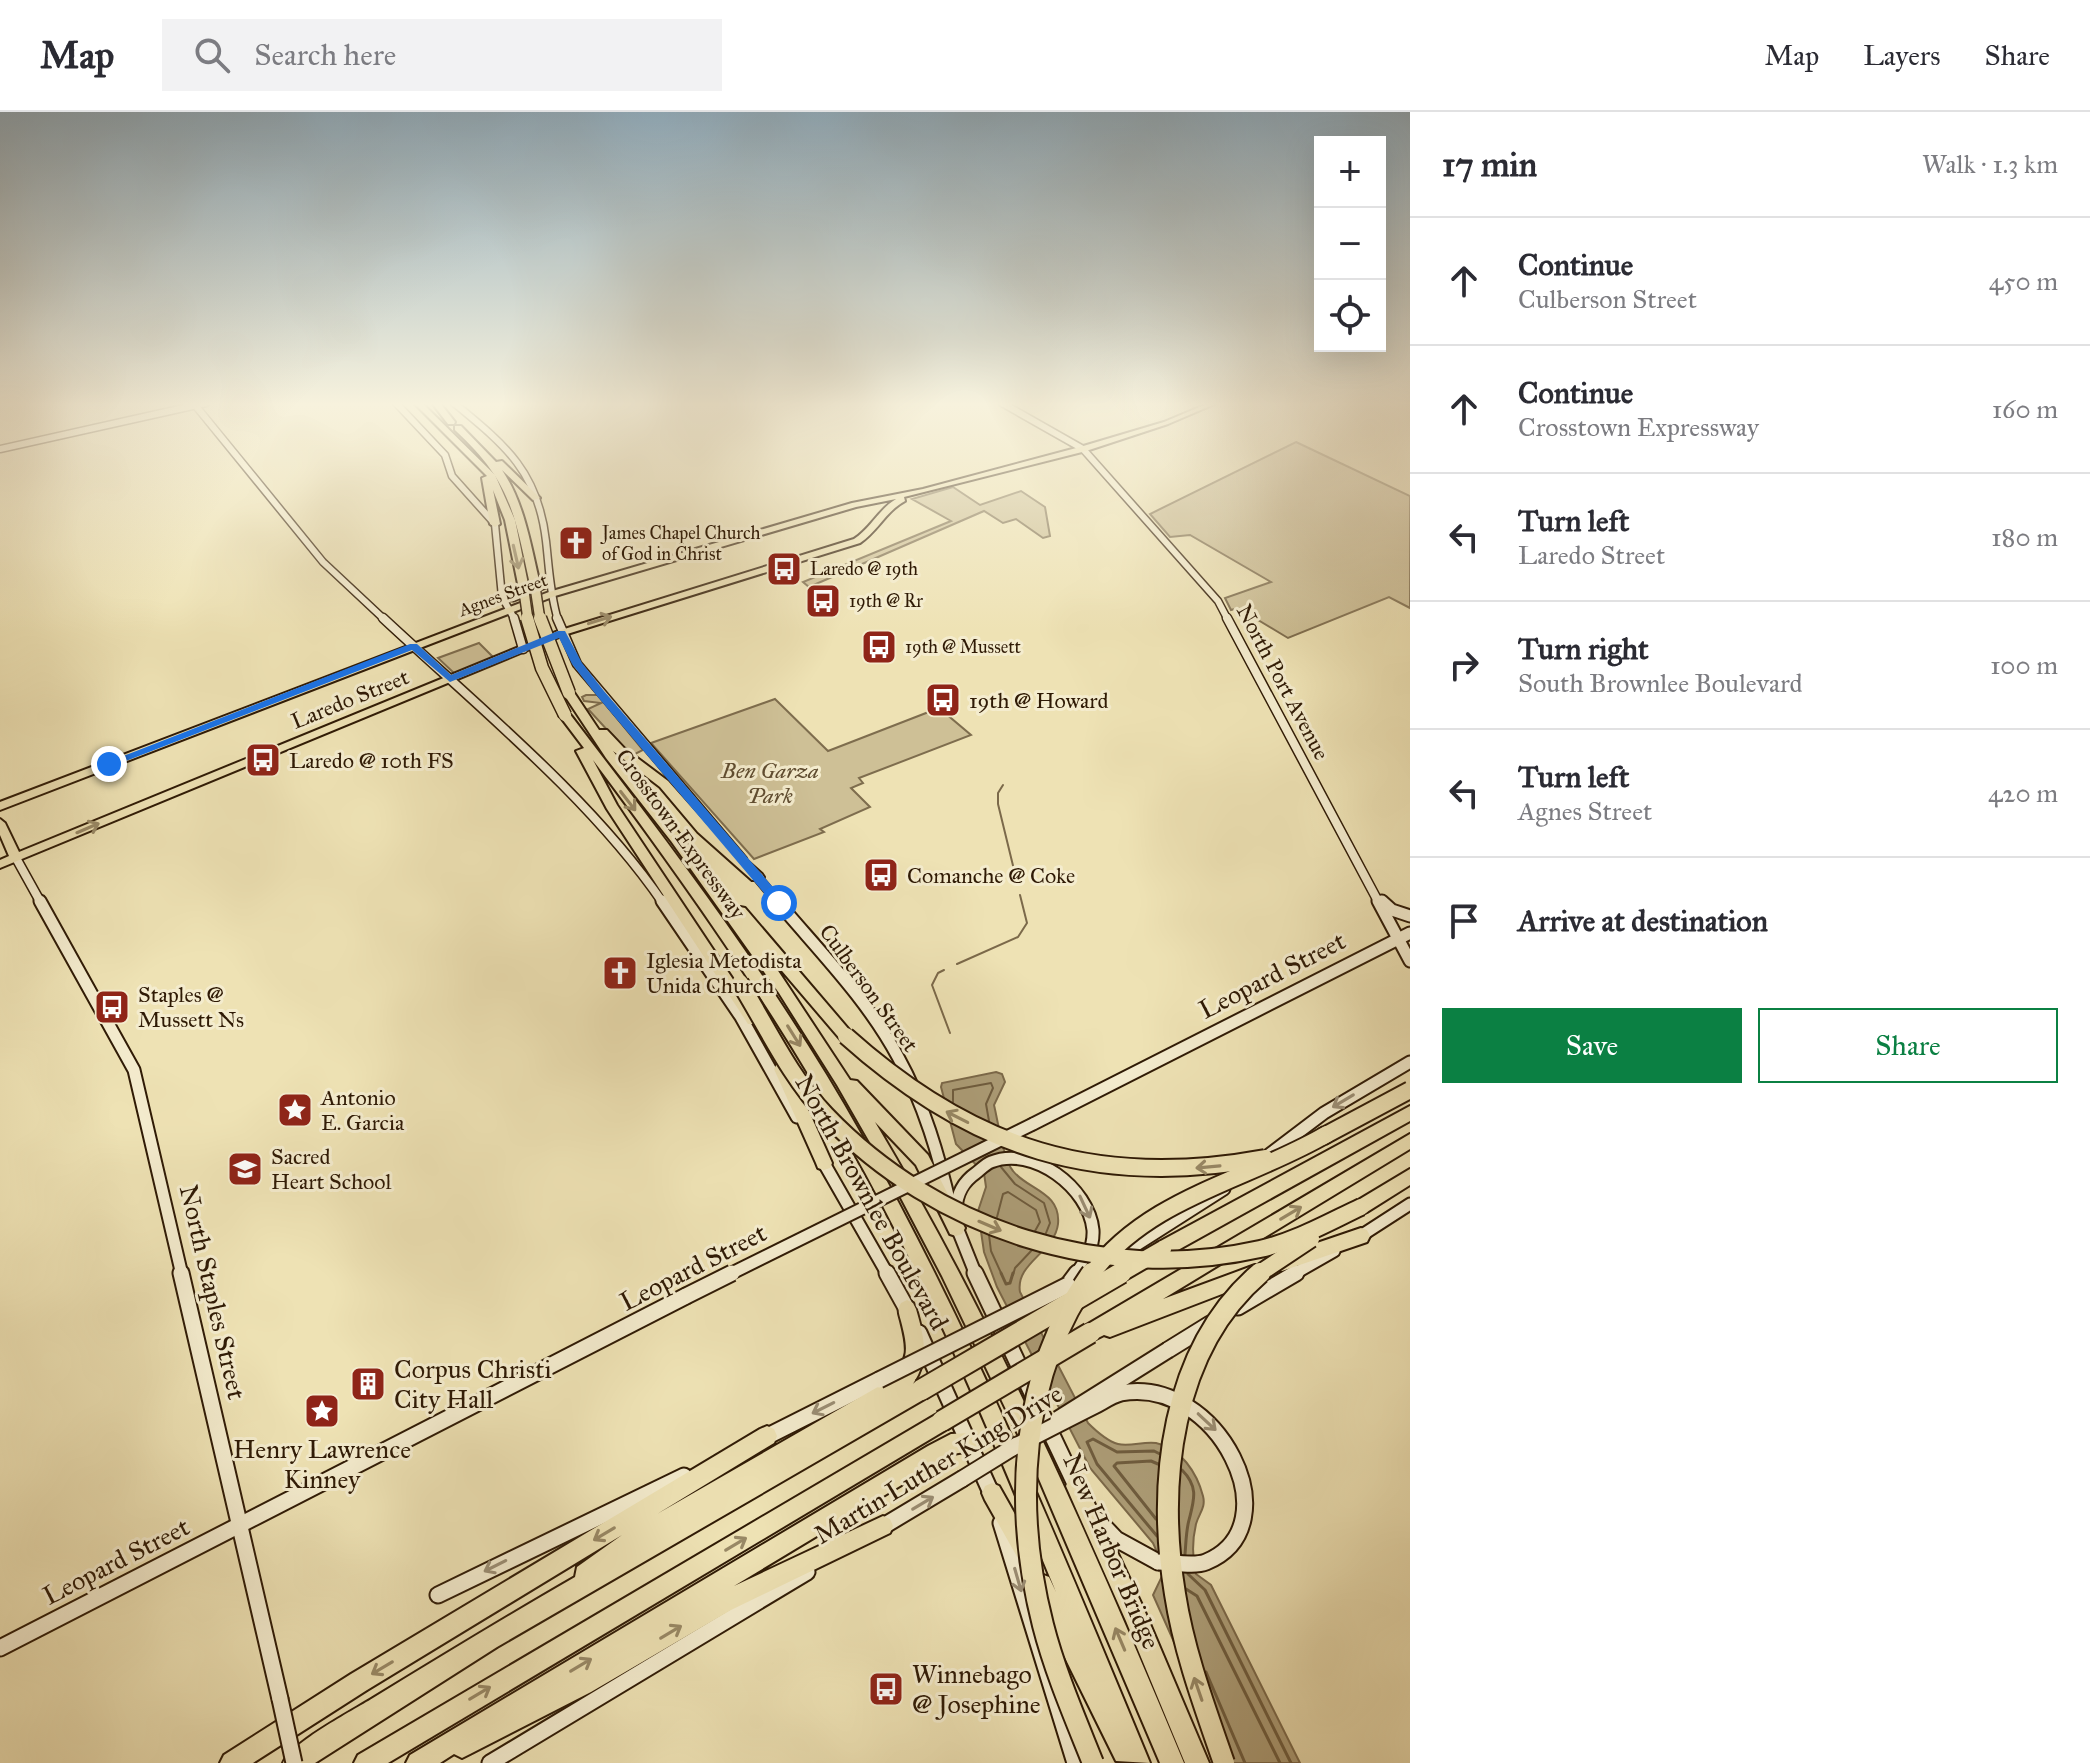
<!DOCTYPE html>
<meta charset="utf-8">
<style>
:root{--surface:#fff;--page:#f2f2f3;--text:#2b2b33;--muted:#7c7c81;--line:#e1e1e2;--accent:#0b8043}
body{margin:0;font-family:"IM FELL Great Primer",serif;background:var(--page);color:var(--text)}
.controls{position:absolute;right:24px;top:24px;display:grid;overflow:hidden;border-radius:0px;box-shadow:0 8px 32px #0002}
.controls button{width:72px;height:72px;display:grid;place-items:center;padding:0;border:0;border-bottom:2px solid var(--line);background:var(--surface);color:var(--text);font:40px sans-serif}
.stop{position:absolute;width:24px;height:24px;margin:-18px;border:6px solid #1a73e8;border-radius:50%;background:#fff}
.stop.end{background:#1a73e8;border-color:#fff;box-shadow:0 2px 8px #0008}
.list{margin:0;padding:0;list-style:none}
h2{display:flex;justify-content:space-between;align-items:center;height:104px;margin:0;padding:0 32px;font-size:34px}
h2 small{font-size:26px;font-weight:400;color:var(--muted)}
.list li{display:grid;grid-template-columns:52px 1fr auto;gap:24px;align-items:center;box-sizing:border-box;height:128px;padding:0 32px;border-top:2px solid var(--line)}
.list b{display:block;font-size:30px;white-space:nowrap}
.list p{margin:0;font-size:26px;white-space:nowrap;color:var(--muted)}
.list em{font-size:26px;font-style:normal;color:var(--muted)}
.actions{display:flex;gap:16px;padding:24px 32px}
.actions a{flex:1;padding:18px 0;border:2px solid var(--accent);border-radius:0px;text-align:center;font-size:28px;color:var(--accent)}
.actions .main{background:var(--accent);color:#fff}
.icon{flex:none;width:44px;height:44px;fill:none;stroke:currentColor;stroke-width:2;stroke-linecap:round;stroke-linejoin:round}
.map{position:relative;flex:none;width:1410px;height:1651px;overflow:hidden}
header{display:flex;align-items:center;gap:48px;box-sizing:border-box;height:112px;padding:0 40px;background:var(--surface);border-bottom:2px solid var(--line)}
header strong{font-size:38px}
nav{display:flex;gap:44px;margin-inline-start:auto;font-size:28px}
.search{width:560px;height:72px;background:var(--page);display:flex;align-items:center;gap:20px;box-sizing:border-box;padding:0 28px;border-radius:0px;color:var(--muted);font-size:30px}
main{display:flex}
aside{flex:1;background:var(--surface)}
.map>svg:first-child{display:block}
.green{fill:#cec096;stroke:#7e6d4e;stroke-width:2}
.water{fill:#ad9e78;stroke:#7b694a;stroke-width:2}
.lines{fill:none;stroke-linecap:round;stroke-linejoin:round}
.shore-far1{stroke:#6e5c3e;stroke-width:2}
.shore{stroke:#6e5c3e;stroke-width:3}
.stream{stroke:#7b694a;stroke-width:2}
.secondary-far3-casing{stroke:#2f1a05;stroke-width:9}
.secondary-far2-casing{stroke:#2f1a05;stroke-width:11}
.secondary-far1-casing{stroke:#2f1a05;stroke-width:15}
.secondary-casing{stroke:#2f1a05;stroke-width:19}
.primary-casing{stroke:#2f1a05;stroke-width:4}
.motorway-casing{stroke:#2f1a05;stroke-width:4}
.secondary-far3{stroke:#f4ecce;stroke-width:6}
.secondary-far2{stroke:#f4ecce;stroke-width:8}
.secondary-far1{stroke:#f4ecce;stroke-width:11}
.secondary{stroke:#f4ecce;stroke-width:15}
.primary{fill:#eee2b4;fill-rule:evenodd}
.motorway{fill:#eee2b4;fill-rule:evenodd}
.secondary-bridge-far1-casing{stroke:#2f1a05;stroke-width:15;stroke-linecap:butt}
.secondary-bridge-casing{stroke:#2f1a05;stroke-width:19;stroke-linecap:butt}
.motorway-bridge-far3-casing{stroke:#2f1a05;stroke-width:12;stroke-linecap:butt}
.motorway-bridge-far2-casing{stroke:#2f1a05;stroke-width:15;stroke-linecap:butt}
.motorway-bridge-far1-casing{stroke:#2f1a05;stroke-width:20;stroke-linecap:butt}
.motorway-bridge-casing{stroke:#2f1a05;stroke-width:24;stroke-linecap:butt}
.secondary-bridge-far1{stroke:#f4ecce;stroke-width:11}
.secondary-bridge{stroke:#f4ecce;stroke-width:15}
.motorway-bridge-far3{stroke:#eee2b4;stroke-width:9}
.motorway-bridge-far2{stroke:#eee2b4;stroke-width:12}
.motorway-bridge-far1{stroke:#eee2b4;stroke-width:16}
.motorway-bridge{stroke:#eee2b4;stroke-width:20}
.oneway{stroke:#988865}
.oneway2{stroke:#9b8e74}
.route{fill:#1a73e8}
.labels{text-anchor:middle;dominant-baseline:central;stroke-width:6;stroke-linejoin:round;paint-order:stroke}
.far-poi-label{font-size:18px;fill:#2f1a05;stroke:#f4ecce;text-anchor:start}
.far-street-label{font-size:18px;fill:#2f1a05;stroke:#f4ecce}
.street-label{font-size:22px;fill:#2f1a05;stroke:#f4ecce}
.poi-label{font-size:22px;fill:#2f1a05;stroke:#f4ecce;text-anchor:start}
.park-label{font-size:22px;font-style:italic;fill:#5f4c30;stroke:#f4ecce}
.near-street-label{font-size:26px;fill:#2f1a05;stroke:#f4ecce}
.near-poi-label{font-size:26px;fill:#2f1a05;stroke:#f4ecce;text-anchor:start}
</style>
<header>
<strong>Map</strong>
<div class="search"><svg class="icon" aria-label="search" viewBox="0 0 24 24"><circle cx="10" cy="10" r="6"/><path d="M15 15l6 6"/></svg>Search here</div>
<nav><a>Map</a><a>Layers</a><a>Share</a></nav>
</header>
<main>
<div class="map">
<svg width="1410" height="1651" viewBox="0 0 1410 1651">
<rect width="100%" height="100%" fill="#eee2b4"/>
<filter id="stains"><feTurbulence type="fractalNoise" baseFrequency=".0025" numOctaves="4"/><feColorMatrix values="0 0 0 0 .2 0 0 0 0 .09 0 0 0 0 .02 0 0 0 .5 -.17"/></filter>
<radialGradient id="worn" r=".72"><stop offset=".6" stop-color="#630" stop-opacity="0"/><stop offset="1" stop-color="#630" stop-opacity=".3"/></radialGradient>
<g class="green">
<polygon points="1296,330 1410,384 1410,496 1389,485 1288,526 1238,496 1231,498 1225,486 1271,470 1190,423 1170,425 1150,402"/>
<polygon points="953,375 980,393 1021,379 1045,395 1050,424 1043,426 1016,407 1003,411 984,399 809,475 803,470 951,409 912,387"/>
<polygon points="479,531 494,546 455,562 438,546"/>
<polygon points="586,583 598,583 643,638 631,644 588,597 601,591 584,589 582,585"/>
<polygon points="775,587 828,639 939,596 971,623 859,666 863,671 851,676 870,695 820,717 824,720 754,747 651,631"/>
</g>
<path class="water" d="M996,960L1002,962L1005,970L994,993C998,1009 1003,1047 1013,1059C1028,1078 1061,1080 1058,1112C1055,1140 1015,1151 1020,1180L1088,1311C1096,1319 1107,1329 1118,1332C1130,1335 1144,1329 1156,1331C1181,1336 1197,1361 1203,1384C1206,1396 1199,1401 1196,1412C1192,1429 1192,1445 1196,1462L1211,1473L1300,1651H1228L1153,1483L1165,1458L1153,1431L1090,1356L997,1175L984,1140L978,1099L986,1075L984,1061L956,1032L941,975L942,971Z"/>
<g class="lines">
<g class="shore-far1">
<polyline points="953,990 953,978 991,971 993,976 986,992 989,1009"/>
<polyline points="1001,1055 1015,1072 1044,1091 1050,1111 1046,1121"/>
<polyline points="997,1105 1003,1082 1008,1080 1036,1098 1040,1110 1035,1119"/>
<polyline points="989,1123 991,1139 1002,1163"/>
<polyline points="1013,1163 1015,1156 1032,1138"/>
</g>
<g class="shore">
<polyline points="1001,1161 1006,1172 1010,1171 1013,1161"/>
<path d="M1182,1358C1199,1375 1194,1388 1189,1408C1186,1419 1186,1431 1185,1442"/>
<polyline points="1156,1407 1114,1354 1117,1351 1151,1349 1158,1352"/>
<polyline points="1157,1424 1097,1352 1087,1330 1093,1327 1117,1340 1154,1339 1160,1342"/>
<polyline points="1188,1462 1205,1478 1291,1651"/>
<polyline points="1186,1477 1197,1484 1280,1651"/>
<polyline points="1206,1560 1245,1651"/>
</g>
<g class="stream">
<polyline points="1003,673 998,681 998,692 1017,770"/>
<polyline points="957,852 1018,825 1027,811 1020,783"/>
<polyline points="944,858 938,861 932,873 950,921"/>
</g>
<defs>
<g id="secondary-far3">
<polyline points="187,291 195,293 323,450 385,508"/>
<polyline points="396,291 445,343 452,364 495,412 502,485 515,508"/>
<path d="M454,291C505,333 538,359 546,429C549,455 550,482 558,508"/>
<polyline points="1002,291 1083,337 1218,489 1228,508"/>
<polyline points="0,337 206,291"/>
<polyline points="502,485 513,486 550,471"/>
</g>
<g id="secondary-far2">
<path d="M383,506C475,592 592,687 663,791"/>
<polyline points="514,506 523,537"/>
<polyline points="557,506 577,552 743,748"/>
<polyline points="1227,506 1379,791"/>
<polyline points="16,746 41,791"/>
<polyline points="753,760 779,791"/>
<polyline points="1381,788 1384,791"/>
</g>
<g id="secondary-far1">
<polyline points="40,789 134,958 182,1163"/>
<polyline points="662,789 741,905 797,1005"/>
<path d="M777,789C819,839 867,887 898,945C924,992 939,1044 951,1096"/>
<polyline points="1378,789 1410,849"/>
<polyline points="1382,789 1392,798 1410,804"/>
<polyline points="1033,1012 1410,821"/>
<polyline points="821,1046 888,1163"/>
<polyline points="1262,1048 1324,1001 1410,950"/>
<path d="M956,1097C957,1081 963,1070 976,1061C981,1057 986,1052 991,1050C1033,1033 1089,1076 1093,1118C1094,1136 1085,1150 1075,1163"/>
<polyline points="956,1113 976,1163"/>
<polyline points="1359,1125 1410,1092"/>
<polyline points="1119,1144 1224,1077"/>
<polyline points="1292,1163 1334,1139"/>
</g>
<g id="secondary">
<polyline points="181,1161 280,1587"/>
<polyline points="887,1161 908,1199"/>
<polyline points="975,1161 1078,1378"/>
<polyline points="1068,1173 1077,1161"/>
<polyline points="1238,1195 1296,1161"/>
<polyline points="919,1221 993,1385"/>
<polyline points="1168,1238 1210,1212"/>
<polyline points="764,1326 879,1268"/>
<polyline points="1098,1408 1116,1427 1158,1450"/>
<polyline points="1001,1411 1075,1651"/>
<polyline points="882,1415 962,1367"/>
<polyline points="438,1483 684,1364"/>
<polyline points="0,1536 686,1184"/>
<polyline points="490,1651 807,1460"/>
</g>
<path id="primary" d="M1209,291H1217L1168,312L1086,339L904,385L905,389C886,399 878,419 860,431L564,523L0,756V748L9,744L0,723V707L5,711L19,740L558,519L854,427C871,416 879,397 896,387L856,395L555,484L0,698V690L549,480L852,391L923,377L1080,335L1164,310Z"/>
<g id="motorway">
<polygon points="414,291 422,291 495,363 515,408 528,472 527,474 518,472 505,408 493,378 500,412 495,415 490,412 482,366 487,364"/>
<polygon points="432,291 440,291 455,310 454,312 448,312"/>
<path d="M455,314H461L496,350L502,349L540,386L533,388L502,358C524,391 530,430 539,468L538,470L529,468C514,398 509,368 455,318Z"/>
<path d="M569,578L573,579L599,618H607L624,636L668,669L708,714L762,762L764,765L762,768H752L698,720L660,675L613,639L689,734L735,798L740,795L745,796L851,920L854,924L851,928L846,930L841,928L765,839L850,968L857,969L928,1043L965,1116L962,1122L956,1124L950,1122L916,1053L875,1010C996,1214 1093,1432 1184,1651H1160L1036,1360L942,1164L891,1067L837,973L779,881L671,729L606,646L563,581Z"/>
<path d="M565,600L569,601C673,737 778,874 862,1024C975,1224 1062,1439 1150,1651L1116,1649L1033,1481L1030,1473L1033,1465L1041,1462L1049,1465L1056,1480C993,1328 930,1174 848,1030C773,896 685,771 593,648L617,693L760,908L758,912H748L607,697L576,639L584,636L559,603Z"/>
<polygon points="782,951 787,952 790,957 832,1051 830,1056 824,1058 818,1056 816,1051 774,957 777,952"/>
<polygon points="1410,994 1410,1009 1169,1143 1163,1145 1157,1143 1154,1137 1157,1131"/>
<polygon points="1410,1022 1410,1037 1163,1187 1255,1153 1261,1155 1264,1161 1261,1167 1110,1225 1104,1223 1090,1230 1083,1227 1081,1221 1083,1215"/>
<polygon points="1410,1057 1410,1073 1367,1100 1361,1103 1355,1100 1352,1095 1355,1090"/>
<polygon points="1361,1116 1367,1118 1370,1124 1367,1130 1282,1159 1276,1157 1273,1151 1276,1145"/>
<path d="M907,1188L913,1191L916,1197C924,1225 930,1246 913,1272L921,1268L928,1271L931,1278L928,1285L497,1535L315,1651H283C292,1630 352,1599 373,1586C440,1545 507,1504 575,1465L577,1455L622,1423L367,1578L253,1651H220L224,1643L351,1562L760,1317L767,1314L774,1317L777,1324L774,1331L657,1402L890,1268C910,1248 908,1236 901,1209C899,1201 897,1198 901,1191Z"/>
<polygon points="942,1299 949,1302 952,1309 949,1316 388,1651 354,1651 358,1643"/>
<polygon points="969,1321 976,1324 979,1331 976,1338 953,1342 734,1474 883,1404 890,1407 893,1414 890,1421 731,1498 591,1580 470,1642 462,1646 454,1642 440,1651 406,1651 410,1643 928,1334 951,1322"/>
<polygon points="1076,1364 1083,1367 1142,1493 1209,1651 1185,1651 1126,1509 1066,1374 1069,1367"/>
<polygon points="992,1371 999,1374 1034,1436 1038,1443 1034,1450 1027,1454 1020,1450 985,1388 982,1381 985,1374"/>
</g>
</defs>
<use href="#secondary-far3" class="secondary-far3-casing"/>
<use href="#secondary-far2" class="secondary-far2-casing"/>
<use href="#secondary-far1" class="secondary-far1-casing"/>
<use href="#secondary" class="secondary-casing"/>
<use href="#primary" class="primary-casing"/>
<use href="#motorway" class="motorway-casing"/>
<use href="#secondary-far3" class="secondary-far3"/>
<use href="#secondary-far2" class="secondary-far2"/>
<use href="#secondary-far1" class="secondary-far1"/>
<use href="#secondary" class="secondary"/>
<use href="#primary" class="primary"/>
<use href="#motorway" class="motorway"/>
<defs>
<polyline id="secondary-bridge-far1" points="728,1163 1033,1012"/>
<g id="secondary-bridge">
<polyline points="686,1184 732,1161"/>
<polyline points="879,1268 1068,1173"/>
<polyline points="1058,1307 1168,1238"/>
<path d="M1012,1336C1039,1322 1066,1308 1094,1294C1102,1290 1112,1283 1121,1281C1217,1263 1294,1414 1206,1450C1194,1455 1172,1450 1158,1450"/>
<polyline points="962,1367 1017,1333"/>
<polyline points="280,1587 294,1651"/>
</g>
<g id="motorway-bridge-far3">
<polyline points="534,468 540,508"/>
<polyline points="523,472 528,508"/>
</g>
<g id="motorway-bridge-far2">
<polyline points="527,506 542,556 565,603"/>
<polyline points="540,506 569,581"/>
</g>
<g id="motorway-bridge-far1">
<path d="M740,871C767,915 790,965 826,1003C937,1119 1104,1172 1260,1137C1296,1129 1329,1110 1361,1095"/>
<path d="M846,924C972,1037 1097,1077 1265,1046"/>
<polyline points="1322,1025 1410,978"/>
<path d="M1091,1163C1148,1085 1247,1069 1327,1022"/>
<polyline points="1118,1163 1163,1137"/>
<polyline points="1257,1163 1311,1127"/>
</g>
<g id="motorway-bridge">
<path d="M1092,1161C1019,1261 1013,1396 1043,1513C1055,1560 1075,1606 1093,1651"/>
<polyline points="921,1278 1121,1161"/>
<polyline points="942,1309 1090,1221"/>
<path d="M1224,1651C1205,1596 1184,1540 1175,1482C1157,1372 1170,1238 1260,1161"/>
</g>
</defs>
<use href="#secondary-bridge-far1" class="secondary-bridge-far1-casing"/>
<use href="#secondary-bridge" class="secondary-bridge-casing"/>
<use href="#motorway-bridge-far3" class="motorway-bridge-far3-casing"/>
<use href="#motorway-bridge-far2" class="motorway-bridge-far2-casing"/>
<use href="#motorway-bridge-far1" class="motorway-bridge-far1-casing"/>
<use href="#motorway-bridge" class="motorway-bridge-casing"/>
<use href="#secondary-bridge-far1" class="secondary-bridge-far1"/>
<use href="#secondary-bridge" class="secondary-bridge"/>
<use href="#motorway-bridge-far3" class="motorway-bridge-far3"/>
<use href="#motorway-bridge-far2" class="motorway-bridge-far2"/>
<use href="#motorway-bridge-far1" class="motorway-bridge-far1"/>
<use href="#motorway-bridge" class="motorway-bridge"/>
</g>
<defs><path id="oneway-shaft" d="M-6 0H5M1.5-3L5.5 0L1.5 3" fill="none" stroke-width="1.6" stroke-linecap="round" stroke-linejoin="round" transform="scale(2)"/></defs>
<g class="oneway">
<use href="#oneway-shaft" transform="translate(516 445) rotate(77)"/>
<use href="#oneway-shaft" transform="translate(600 508) rotate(-17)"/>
<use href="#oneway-shaft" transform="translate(628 689) rotate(52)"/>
<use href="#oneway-shaft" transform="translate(88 716) rotate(-23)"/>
<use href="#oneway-shaft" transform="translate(794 924) rotate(58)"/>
<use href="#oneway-shaft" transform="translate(957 1005) rotate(-153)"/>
<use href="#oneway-shaft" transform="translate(1208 1055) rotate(175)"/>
<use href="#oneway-shaft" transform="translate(1291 1101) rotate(-31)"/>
<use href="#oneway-shaft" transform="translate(990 1114) rotate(23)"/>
<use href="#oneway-shaft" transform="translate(604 1422) rotate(149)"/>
<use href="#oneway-shaft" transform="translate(736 1432) rotate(-31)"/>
<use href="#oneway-shaft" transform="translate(671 1520) rotate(-31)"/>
<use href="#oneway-shaft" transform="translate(1120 1527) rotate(-113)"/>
<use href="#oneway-shaft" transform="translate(581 1553) rotate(-31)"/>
<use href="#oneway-shaft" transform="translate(382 1556) rotate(149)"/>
<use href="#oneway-shaft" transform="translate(1198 1577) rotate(-109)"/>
<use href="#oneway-shaft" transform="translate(480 1581) rotate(-31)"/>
</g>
<g class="oneway2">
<use href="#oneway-shaft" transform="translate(1343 989) rotate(149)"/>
<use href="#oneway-shaft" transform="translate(1085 1095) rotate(65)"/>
<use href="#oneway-shaft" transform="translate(823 1296) rotate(153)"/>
<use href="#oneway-shaft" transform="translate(1207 1310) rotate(43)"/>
<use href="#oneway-shaft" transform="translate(923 1391) rotate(-31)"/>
<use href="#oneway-shaft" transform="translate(495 1454) rotate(153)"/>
<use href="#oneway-shaft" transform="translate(1018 1468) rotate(74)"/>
</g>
<linearGradient id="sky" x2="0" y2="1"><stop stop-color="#90abbb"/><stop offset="0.56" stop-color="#f7f2dd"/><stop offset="1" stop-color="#f7f2dd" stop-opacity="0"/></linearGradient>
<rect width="1410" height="522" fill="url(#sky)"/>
<polygon class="route" points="558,519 565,519 582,551 604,579 784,788 784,794 775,794 597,584 572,552 559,526 450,570 412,538 113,654 103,652 410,532 417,532 451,563"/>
<defs>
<symbol id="church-square" viewBox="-11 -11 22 22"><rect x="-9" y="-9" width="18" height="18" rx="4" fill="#8f2418" stroke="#f4ecce"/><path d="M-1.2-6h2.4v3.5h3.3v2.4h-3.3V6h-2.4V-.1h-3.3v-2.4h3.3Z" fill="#fff"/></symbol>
<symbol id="bus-square" viewBox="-11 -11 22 22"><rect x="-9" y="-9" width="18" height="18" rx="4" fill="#8f2418" stroke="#f4ecce"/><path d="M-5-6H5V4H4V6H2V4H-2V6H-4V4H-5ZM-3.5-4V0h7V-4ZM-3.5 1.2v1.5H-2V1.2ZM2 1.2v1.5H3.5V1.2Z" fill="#fff"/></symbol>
<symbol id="sight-square" viewBox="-11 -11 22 22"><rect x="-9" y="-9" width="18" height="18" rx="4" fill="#8f2418" stroke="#f4ecce"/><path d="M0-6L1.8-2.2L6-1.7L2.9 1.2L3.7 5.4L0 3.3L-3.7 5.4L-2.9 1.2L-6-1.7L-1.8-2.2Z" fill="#fff"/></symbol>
<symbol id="school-square" viewBox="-11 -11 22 22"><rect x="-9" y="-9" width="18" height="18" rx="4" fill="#8f2418" stroke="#f4ecce"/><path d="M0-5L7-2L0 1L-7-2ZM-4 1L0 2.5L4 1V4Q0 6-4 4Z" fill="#fff"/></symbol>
<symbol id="building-square" viewBox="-11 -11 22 22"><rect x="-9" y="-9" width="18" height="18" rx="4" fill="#8f2418" stroke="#f4ecce"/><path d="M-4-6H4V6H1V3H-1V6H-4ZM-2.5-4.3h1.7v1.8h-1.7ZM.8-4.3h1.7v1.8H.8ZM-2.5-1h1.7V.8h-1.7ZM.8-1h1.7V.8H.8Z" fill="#fff"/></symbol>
</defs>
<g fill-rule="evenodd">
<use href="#church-square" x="556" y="411" width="40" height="40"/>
<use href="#bus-square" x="764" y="437" width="40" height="40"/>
<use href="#bus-square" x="803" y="469" width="40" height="40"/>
<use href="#bus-square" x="859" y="515" width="40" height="40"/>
<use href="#bus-square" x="923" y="568" width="40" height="40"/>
<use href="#bus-square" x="243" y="628" width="40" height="40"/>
<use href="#bus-square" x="861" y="743" width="40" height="40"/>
<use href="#church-square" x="600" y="841" width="40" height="40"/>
<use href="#bus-square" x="92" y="875" width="40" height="40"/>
<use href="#sight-square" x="275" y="978" width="40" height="40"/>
<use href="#school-square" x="225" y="1037" width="40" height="40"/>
<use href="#building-square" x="348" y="1252" width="40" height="40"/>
<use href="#sight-square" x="302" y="1279" width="40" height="40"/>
<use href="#bus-square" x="866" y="1557" width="40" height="40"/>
</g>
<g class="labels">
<g class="far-poi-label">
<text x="602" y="421">James Chapel Church<tspan x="602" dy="21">of God in Christ</tspan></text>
<text x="810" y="457">Laredo @ 19th</text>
<text x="849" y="489">19th @ Rr</text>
<text x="905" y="535">19th @ Mussett</text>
</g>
<g class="far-street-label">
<text transform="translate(503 483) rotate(-20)">Agnes Street</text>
</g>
<g class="street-label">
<text transform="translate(1283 570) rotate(62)">North Port Avenue</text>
<text transform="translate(350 587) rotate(-22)">Laredo Street</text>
<text transform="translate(681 722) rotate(54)">Crosstown Expressway</text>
<text transform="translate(869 876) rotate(54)">Culberson Street</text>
</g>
<g class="poi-label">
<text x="969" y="588">19th @ Howard</text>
<text x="289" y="648">Laredo @ 10th FS</text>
<text x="907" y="763">Comanche @ Coke</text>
<text x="646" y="848">Iglesia Metodista<tspan x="646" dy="25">Unida Church</tspan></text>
<text x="138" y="882">Staples @<tspan x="138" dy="25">Mussett Ns</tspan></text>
<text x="321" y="985">Antonio<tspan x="321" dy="25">E. Garcia</tspan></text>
<text x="271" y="1044">Sacred<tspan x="271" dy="25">Heart School</tspan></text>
</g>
<g class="park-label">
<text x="770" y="658">Ben Garza<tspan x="770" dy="25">Park</tspan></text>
</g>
<g class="near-street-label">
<text transform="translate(1272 863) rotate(-27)">Leopard Street</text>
<text transform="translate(872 1090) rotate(61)">North Brownlee Boulevard</text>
<text transform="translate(693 1155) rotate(-27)">Leopard Street</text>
<text transform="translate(213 1180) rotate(77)">North Staples Street</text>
<text transform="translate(938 1352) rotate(-31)">Martin Luther King Drive</text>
<text transform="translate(1112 1439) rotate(67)">New Harbor Bridge</text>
<text transform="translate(116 1449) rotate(-27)">Leopard Street</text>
</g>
<g class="near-poi-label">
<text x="394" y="1257">Corpus Christi<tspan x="394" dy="30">City Hall</tspan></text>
<text x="322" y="1337" text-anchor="middle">Henry Lawrence<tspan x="322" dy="30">Kinney</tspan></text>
<text x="912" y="1562">Winnebago<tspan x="912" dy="30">@ Josephine</tspan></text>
</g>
</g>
<rect width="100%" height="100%" filter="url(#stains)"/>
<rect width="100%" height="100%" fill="url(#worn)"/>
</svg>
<div class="controls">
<button>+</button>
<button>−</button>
<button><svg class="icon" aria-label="locate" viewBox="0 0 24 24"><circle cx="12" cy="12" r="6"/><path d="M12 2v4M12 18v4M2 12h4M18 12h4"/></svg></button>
</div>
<div class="stop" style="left:779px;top:791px"></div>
<div class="stop end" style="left:109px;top:652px"></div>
</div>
<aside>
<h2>17 min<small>Walk · 1.3 km</small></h2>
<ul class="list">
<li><svg class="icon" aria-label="ahead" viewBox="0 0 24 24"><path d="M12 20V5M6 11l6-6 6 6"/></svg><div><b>Continue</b><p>Culberson Street</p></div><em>450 m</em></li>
<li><svg class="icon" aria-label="ahead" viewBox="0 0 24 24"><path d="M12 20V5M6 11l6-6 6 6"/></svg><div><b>Continue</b><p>Crosstown Expressway</p></div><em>160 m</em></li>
<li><svg class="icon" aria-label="left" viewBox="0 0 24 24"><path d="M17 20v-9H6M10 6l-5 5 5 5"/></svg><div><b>Turn left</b><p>Laredo Street</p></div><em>180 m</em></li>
<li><svg class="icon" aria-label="right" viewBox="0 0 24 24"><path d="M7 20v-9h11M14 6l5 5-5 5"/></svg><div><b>Turn right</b><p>South Brownlee Boulevard</p></div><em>100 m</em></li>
<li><svg class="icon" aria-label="left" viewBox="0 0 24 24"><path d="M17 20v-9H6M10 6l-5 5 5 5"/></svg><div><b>Turn left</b><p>Agnes Street</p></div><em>420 m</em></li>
<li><svg class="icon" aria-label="arrive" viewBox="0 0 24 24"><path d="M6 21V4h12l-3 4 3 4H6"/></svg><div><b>Arrive at destination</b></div></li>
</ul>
<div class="actions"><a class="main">Save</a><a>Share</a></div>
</aside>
</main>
